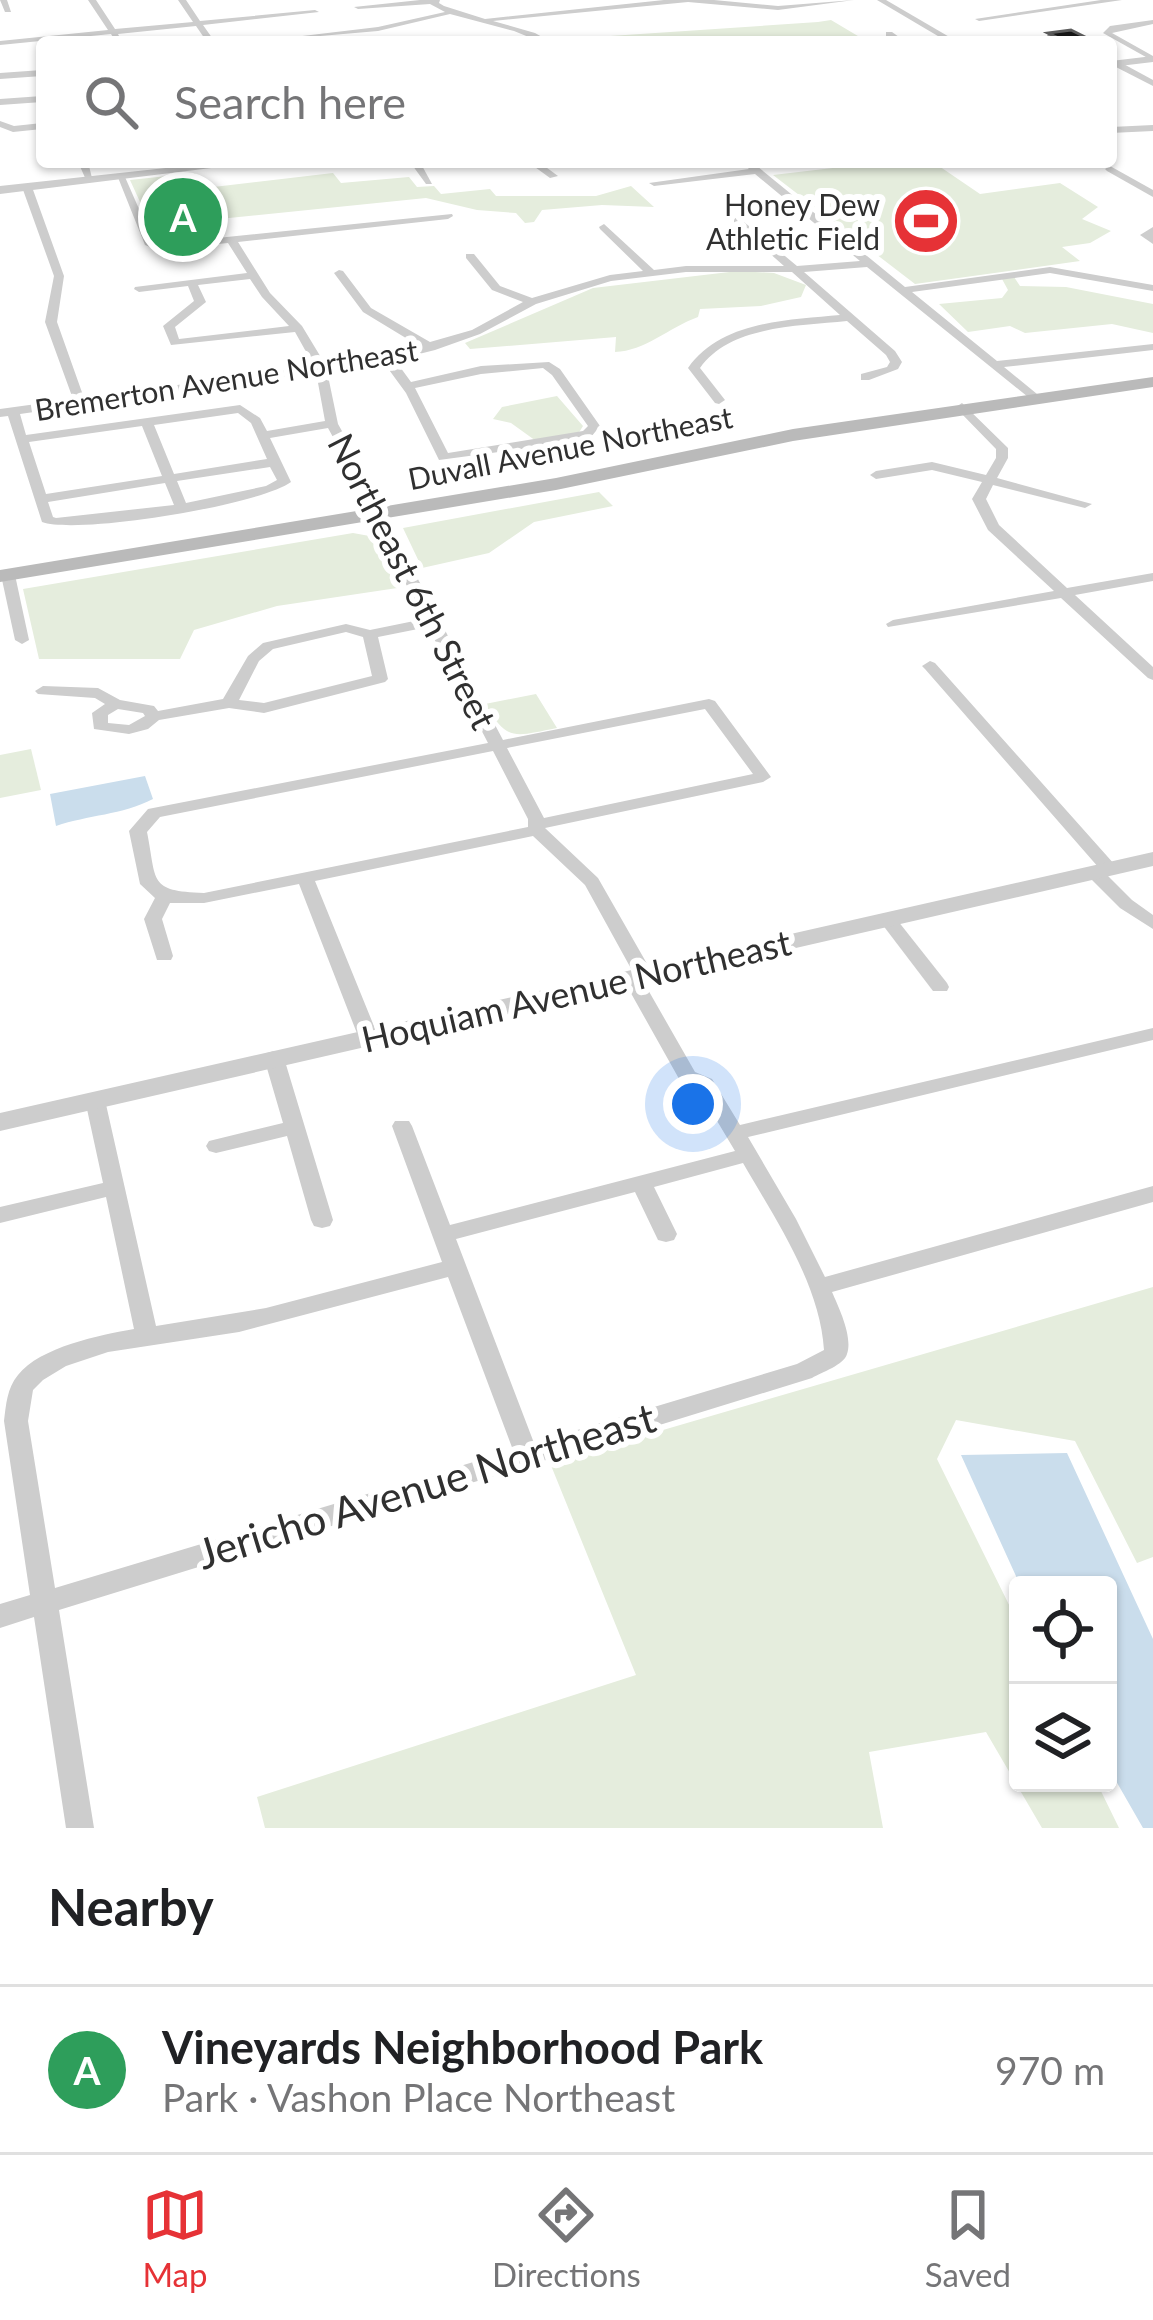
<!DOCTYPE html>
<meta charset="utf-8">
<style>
:root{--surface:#fff;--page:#f6f6f6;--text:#202124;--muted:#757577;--line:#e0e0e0;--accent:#e63236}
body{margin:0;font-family:Lato,sans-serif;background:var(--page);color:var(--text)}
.controls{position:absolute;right:36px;bottom:36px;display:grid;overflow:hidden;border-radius:12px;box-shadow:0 3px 9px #0004}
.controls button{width:108px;height:108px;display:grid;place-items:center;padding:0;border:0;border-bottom:3px solid var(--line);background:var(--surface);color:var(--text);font:60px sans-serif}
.you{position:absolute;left:693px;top:1104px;width:42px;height:42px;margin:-30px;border:9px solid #fff;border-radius:50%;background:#1a73e8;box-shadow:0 0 0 18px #1a73e833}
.badge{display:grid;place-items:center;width:78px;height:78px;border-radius:50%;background:var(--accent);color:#fff;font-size:39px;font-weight:700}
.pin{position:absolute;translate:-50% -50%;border:6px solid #fff;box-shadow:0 3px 12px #0006}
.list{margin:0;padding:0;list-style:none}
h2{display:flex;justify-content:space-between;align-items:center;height:156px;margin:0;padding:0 48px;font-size:51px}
h2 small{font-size:39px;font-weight:400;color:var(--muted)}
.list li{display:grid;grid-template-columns:78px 1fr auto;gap:36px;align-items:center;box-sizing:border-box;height:168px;padding:0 48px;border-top:3px solid var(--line)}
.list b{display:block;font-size:45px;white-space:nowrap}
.list p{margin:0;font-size:39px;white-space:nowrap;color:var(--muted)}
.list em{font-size:39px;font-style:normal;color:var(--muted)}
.icon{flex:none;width:66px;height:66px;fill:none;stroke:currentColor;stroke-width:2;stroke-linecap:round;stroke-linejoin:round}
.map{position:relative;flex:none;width:1153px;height:1828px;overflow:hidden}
.search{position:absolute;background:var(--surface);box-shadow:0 3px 9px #0004;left:36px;right:36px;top:36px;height:132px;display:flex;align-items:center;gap:30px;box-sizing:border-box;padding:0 42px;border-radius:12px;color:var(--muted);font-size:45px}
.sheet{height:324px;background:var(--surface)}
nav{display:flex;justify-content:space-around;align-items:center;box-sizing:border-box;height:168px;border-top:3px solid var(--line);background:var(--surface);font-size:33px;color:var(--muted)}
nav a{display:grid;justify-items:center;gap:6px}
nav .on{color:var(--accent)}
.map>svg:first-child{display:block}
.green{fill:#e5eddd}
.water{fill:#caddec}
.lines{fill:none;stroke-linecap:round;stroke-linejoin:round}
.minor{fill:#cdcdcd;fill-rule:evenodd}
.tertiary{fill:#cdcdcd;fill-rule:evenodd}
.secondary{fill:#bababa;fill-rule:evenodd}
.wall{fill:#8b8b8b}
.building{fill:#171717;stroke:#5d5d5d;stroke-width:3}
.labels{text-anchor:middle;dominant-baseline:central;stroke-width:12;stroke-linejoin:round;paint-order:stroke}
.far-poi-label{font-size:30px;fill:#303030;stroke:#fff;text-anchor:end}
.far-street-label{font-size:30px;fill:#303030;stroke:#fff}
.street-label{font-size:36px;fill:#303030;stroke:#fff}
.near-street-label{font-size:42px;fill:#303030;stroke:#fff}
</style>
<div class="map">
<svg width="1153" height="1828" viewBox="0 0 1153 1828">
<rect width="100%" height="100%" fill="#fff"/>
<g class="green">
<polygon points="831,20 868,42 550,40 818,22"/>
<polygon points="884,162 933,162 980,194 1060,183 1098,207 1082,219 1111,231 1090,243 1062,247 1080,261 915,284 773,175"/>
<polygon points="195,173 205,188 333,173 341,183 409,177 417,187 434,186 441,194 490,189 496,196 596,196 631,186 654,207 602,205 542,210 534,222 525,223 516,213 477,210 426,198 151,226 130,180"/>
<path d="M738,271L774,273L806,285L801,297L761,306L700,309L698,317C668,328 645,351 615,352L616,337L470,349L465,343L593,288Z"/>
<polygon points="1014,277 1020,286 1066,287 1153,304 1153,333 1112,324 1025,333 1010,326 968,332 939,304 1002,298 1008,290 1002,279"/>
<polygon points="557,396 583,426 578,434 536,441 511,423 493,419 502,407"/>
<polygon points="599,492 613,506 534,522 489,553 422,568 403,528"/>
<polygon points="353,533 375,537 404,587 277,606 194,630 180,659 39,659 23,589"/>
<path d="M536,694L557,728C515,736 508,743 485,704Z"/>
<polygon points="31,749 41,790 0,798 0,755"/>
<polygon points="1153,1287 1153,1557 1137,1563 1075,1441 956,1420 937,1459 1018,1623 1018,1783 1097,1783 1119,1828 1042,1828 986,1732 869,1752 883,1828 265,1828 257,1797 636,1675 550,1463"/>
</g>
<g class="water">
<path d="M145,776L153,799C122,815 88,815 56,826L50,794Z"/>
<polygon points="1067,1453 1153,1639 1153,1828 1143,1828 1108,1767 1108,1585 1020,1585 961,1455"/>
</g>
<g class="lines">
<g class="minor">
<polygon points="0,0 7,0 11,12 5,12"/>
<polygon points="88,0 96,0 115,29 193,22 178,0 186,0 200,21 315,10 319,12 203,25 215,42 207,42 196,26 118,34 122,42 116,42 111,34 0,45 0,41 108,30"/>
<polygon points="420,0 440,0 439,3 444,6 485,19 664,0 714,0 778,6 854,0 778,10 688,2 493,21 535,33 551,42 541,42 514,31 450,14 378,31 251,42 378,27 445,12 430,4 358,9 354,7"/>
<polygon points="877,0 886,0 958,42 948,42"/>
<polygon points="1101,0 1122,0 979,21 975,19"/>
<polygon points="1153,20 1153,24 1112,33 1153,56 1153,61 1103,33 1110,26"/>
<polygon points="886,32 892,32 906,42 896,42 886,36"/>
<polygon points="1112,61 1118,61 1153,80 1153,86 1112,65"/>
<polygon points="42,70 42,76 0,79 0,73"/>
<polygon points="42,96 42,102 0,105 0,99"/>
<polygon points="0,121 14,126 42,123 42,129 13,132 0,127"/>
<polygon points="1153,125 1153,131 1111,133 1111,127"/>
<polygon points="78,162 88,162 93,182 87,182"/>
<polygon points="410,162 420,162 432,184 426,184"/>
<polygon points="528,162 539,162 558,176 550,178"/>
<path d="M741,162H752L905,287L1050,267L1153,285V291L1050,273L912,292L997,361L1153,344V350L1004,367L1037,394L1039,397L1033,401L867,267L804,272L895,351L902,362L898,369L869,380H861V374L887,367L890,362L886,355L847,321C800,326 730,325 700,368L725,400L719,404L715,403L688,368C721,321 788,320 840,315L792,272H686L611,281L536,304L480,334L435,350L395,360L411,382L481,366L549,362L560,369L600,426L591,437L573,442L439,460L406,393L384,363L327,371L338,424L389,514L392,530L503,740L709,699L715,701L771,777L763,782L545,828L598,878L654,976L652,980L643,981L695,1072L712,1079L740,1125L1153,1028V1040L748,1137L796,1219L825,1277L1153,1186V1202L832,1292C839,1308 853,1337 847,1354C844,1365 822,1372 812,1378L59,1610L94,1828H66L34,1617L0,1628V1604L30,1595L4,1421C6,1405 7,1388 18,1375C40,1347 100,1335 134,1329L106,1197L0,1223V1207L103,1183L85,1100L88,1095H102L105,1100L156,1326L266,1308L442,1262L392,1126L395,1121H409L412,1126L450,1225L735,1151L698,1089L681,1082L678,1077L623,979L625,975L634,974L585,885L533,836L315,881L378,1036L375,1041L368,1042L358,1036L299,884L204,903H170L162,919L173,956L171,960H157L144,919L155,898L140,884L129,831L148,809L488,743L428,627L378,637L388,679L385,682L264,713L229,708L159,720L148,729L129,734L94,729L92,713L105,704L95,698L38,694L35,691L43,686L98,688L120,700L154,706L158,711L223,699L248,656L263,643L346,624L370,630L424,619L378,530L375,514L328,428L270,438L291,482C260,505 78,535 42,522L8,416L0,417V409L73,399L45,322L54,276L22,187L27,184L32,187L64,276L57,322L84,398L314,366L295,332L171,345L163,326L194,301L188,286L139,292L134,289L135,287L247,273L228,243L158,250L145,245L117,175L125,177L153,241L159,244L452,214L453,216L448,219L238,242L270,293L302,326L325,364L386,356L419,346L363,312L334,273L339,270L343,271L371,308L430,342L472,330L523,302L492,290L466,258V254H474L500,286L532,298L610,275L643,271L600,229L599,227L604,224L654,270L686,266H784L734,222V218L738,217L797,266L860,261L755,174L654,186L649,183L749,169ZM250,279L262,297L289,326L179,339L175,327L206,302L198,285ZM543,368L552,375L588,426L583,431L448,453L415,388L481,374ZM316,372L325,421L267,431L260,418L240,405L26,435L20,414ZM238,413L251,423L267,459L174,474L154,425ZM142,426L162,476L46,494L29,442ZM270,467L277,480L266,486L186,503L177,481ZM165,483L174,505L56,518L53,517L48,502ZM346,632L363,637L372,676L264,703L239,700L259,661L273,649ZM118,709L143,713L145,716L129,725L108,723V715ZM705,709L753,774L544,818L507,748ZM493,751L528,819V827L204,893C148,891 157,882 147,832L160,817ZM743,1163C775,1219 820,1284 824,1350L797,1364L534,1443L456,1239L635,1192L658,1240L666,1242L674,1240L677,1234L654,1187ZM448,1277L513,1450L55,1588L28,1421L33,1390L43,1380L66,1366L108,1352L239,1332Z"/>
<polygon points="1110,166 1153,190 1153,197 1107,171 1105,169"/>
<polygon points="1153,227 1153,244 1140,235"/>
<polygon points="962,403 1008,448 1008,458 997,478 1092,504 1085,508 993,485 986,499 999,525 1067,588 1153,573 1153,581 1075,595 1153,667 1153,680 1148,678 1061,598 888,627 886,624 893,620 1054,591 988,530 972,499 982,482 932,470 876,479 870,475 876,471 932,462 986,475 996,458 996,449 958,410 956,407"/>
<polygon points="8,571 15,575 29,640 22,644 15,640 1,575"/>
<polygon points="930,661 935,663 1115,865 1118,869 1115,873 1105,873 1132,900 1153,915 1153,929 1120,908 1088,876 1085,872 1088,868 1099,868 925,669 922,666"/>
<polygon points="888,914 894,916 947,983 949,987 947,991 933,991 882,924 879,920 882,916"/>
<polygon points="274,1051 281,1053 284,1058 333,1220 330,1226 322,1228 314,1226 311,1220 287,1136 216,1153 209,1151 206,1146 209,1141 283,1123 264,1058 267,1053"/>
</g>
<g class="tertiary">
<polygon points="1153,56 1153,62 1111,67 1111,61"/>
<polygon points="221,162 261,162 0,194 0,186"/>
<polygon points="1153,852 1153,866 0,1131 0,1113"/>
</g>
<polygon class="secondary" points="1153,377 1153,387 793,441 556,490 0,582 0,570 556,478 793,429"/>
</g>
<polygon class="wall" points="1048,33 1095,42 1046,42"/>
<polygon class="building" points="1071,30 1095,42 1067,42 1048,33"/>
<defs>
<symbol id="stadium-disc" viewBox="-11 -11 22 22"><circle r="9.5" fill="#e63236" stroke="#fff"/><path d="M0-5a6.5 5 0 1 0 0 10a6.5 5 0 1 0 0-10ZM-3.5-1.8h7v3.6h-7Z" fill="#fff"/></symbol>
</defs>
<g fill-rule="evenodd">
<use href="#stadium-disc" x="888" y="183" width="76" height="76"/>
</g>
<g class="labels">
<g class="far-poi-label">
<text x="880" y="204">Honey Dew<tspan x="880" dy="34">Athletic Field</tspan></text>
</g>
<g class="far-street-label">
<text transform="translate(226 379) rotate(-9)">Bremerton Avenue Northeast</text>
<text transform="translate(570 447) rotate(-11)">Duvall Avenue Northeast</text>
</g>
<g class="street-label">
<text transform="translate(413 581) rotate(63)">Northeast 6th Street</text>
<text transform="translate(576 990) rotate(-13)">Hoquiam Avenue Northeast</text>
</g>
<g class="near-street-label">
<text transform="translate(426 1485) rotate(-17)">Jericho Avenue Northeast</text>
</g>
</g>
</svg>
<div class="controls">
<button><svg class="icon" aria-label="locate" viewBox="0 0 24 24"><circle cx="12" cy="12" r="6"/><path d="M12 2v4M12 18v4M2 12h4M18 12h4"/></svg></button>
<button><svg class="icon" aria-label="layers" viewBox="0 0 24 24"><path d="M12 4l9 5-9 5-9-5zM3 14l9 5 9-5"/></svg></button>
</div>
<div class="you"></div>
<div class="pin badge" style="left:183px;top:217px;background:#2e9e5b">A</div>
<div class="search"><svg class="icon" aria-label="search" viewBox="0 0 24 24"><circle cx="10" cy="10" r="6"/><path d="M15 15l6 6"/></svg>Search here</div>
</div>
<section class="sheet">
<h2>Nearby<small></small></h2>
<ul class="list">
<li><span class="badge" style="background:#2e9e5b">A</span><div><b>Vineyards Neighborhood Park</b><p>Park · Vashon Place Northeast</p></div><em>970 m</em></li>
</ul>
</section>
<nav>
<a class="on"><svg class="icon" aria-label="map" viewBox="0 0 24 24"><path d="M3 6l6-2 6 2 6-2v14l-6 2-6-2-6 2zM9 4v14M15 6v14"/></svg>Map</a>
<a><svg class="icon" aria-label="directions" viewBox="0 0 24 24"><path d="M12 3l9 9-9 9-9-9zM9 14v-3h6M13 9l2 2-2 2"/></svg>Directions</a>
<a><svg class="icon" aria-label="saved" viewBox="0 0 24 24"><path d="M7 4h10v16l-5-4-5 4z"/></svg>Saved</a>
</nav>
